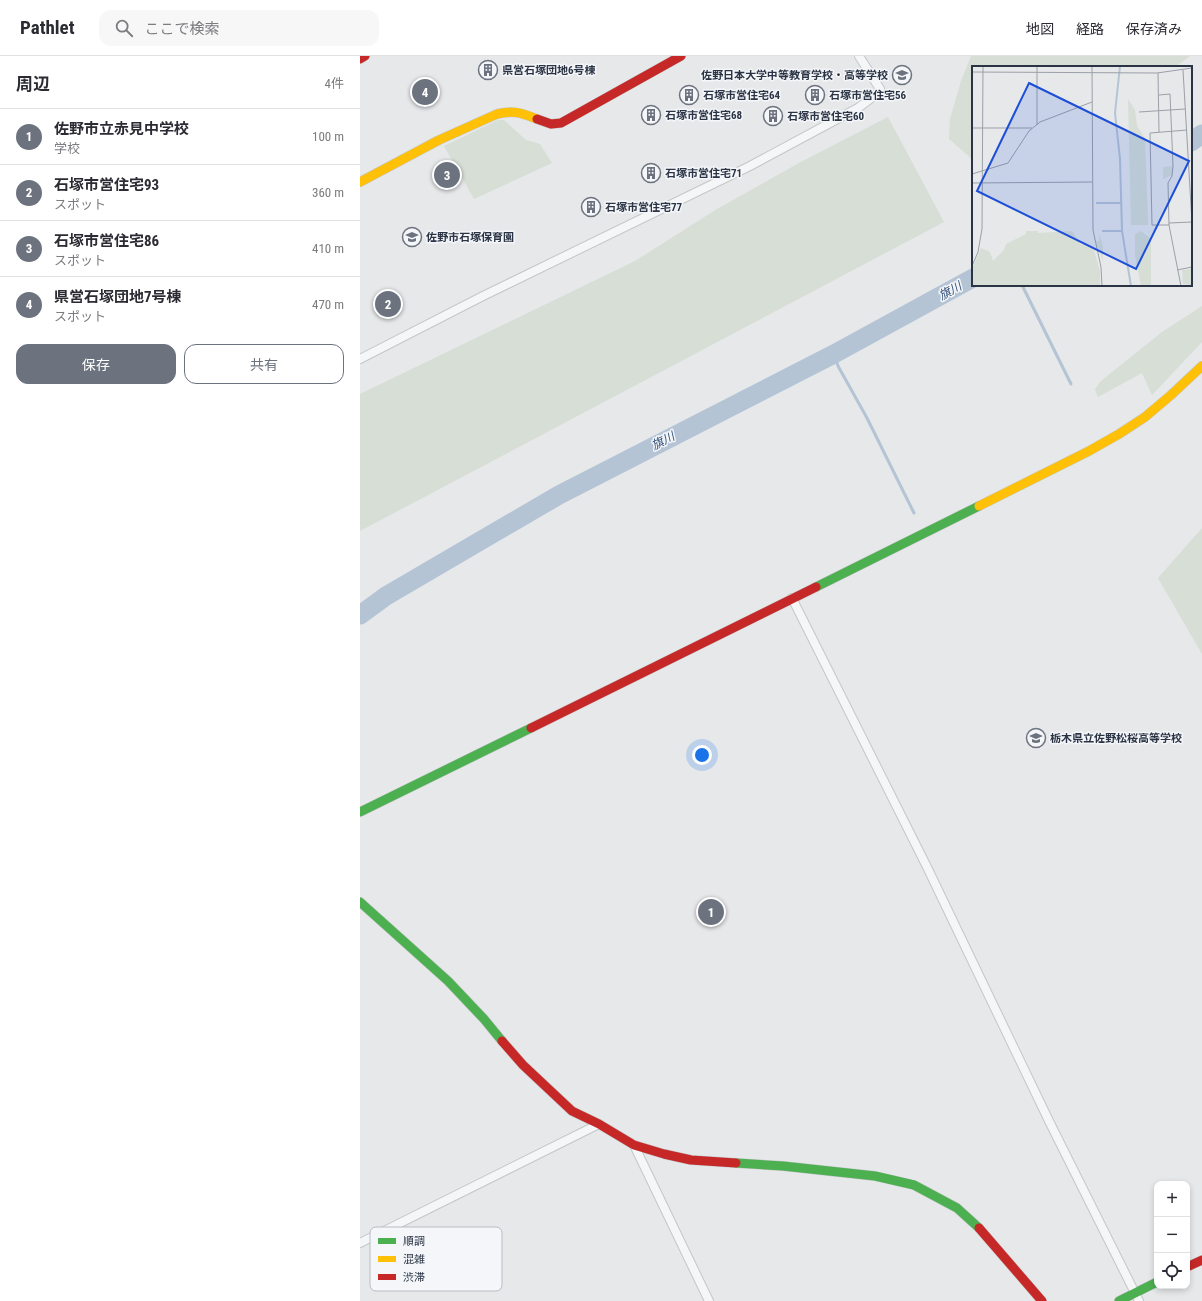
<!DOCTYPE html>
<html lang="ja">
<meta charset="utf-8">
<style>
:root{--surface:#fff;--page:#f7f7f7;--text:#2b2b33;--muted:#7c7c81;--line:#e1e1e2;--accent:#6c737f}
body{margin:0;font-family:"Roboto Condensed","Noto Sans JP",sans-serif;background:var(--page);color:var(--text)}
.controls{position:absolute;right:12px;bottom:12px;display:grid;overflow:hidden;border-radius:8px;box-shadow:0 2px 6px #0003}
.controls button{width:36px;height:36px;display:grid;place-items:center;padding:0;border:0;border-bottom:1px solid var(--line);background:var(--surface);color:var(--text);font:20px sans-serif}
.you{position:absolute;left:342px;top:699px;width:14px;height:14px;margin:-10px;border:3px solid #fff;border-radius:50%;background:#1a73e8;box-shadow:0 0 0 6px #1a73e833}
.badge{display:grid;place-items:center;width:26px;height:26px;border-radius:50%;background:var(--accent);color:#fff;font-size:13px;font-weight:700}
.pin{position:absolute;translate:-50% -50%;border:2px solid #fff;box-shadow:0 1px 4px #0006}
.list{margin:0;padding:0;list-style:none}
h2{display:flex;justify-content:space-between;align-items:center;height:52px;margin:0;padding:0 16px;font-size:17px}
h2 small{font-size:13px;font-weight:400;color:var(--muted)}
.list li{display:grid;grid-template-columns:26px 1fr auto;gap:12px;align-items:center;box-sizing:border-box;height:56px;padding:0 16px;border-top:1px solid var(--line)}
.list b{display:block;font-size:15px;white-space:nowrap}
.list p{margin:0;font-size:13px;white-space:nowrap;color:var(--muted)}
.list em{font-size:13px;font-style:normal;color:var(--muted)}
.actions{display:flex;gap:8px;padding:12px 16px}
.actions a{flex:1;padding:9px 0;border:1px solid var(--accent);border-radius:12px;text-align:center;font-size:14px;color:var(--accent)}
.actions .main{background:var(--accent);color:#fff}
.icon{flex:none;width:22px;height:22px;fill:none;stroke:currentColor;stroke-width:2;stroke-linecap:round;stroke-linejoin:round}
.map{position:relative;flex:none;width:842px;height:1245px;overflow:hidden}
header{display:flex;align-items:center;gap:24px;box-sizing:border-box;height:56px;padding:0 20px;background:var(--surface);border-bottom:1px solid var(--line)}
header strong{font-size:19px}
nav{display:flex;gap:22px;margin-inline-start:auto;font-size:14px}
.search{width:280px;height:36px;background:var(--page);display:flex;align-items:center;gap:10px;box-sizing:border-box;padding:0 14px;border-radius:12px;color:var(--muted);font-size:15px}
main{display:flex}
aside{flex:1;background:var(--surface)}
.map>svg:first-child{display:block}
.green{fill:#d6ded6}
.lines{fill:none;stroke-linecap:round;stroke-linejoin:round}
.stream{stroke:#b4c4d5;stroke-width:3}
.river{stroke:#b4c4d5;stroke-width:19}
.street-casing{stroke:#c4c6c8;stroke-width:10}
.fast-casing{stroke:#c4c6c8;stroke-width:10}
.slow-casing{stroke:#c4c6c8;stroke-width:10}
.jam-casing{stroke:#c4c6c8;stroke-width:10}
.street{stroke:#f5f6f7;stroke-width:8}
.fast{stroke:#4caf50;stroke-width:9}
.slow{stroke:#ffc107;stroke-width:9}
.jam{stroke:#c62828;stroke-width:9}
.labels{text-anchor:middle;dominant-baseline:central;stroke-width:3;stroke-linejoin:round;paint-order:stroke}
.poi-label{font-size:11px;font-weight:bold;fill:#2b3445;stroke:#f4f6f9;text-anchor:start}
.water-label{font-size:12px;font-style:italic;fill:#34527a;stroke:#f4f6f9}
.inset-river{fill:none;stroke:#b4c4d5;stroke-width:2}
.inset-road{fill:none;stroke:#9ba0a8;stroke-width:1}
.view{fill:#1d4ed8;fill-opacity:0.15;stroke:#1d4ed8;stroke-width:2}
.inset-edge{fill:none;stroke:#2b3445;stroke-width:2}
.key{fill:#f4f6f9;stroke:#b8bcc3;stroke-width:1}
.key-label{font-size:11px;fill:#2b3445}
</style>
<header>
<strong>Pathlet</strong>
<div class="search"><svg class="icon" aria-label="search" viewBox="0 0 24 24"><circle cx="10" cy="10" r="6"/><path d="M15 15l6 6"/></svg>ここで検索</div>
<nav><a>地図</a><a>経路</a><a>保存済み</a></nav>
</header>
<main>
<aside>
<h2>周辺<small>4件</small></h2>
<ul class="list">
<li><span class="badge">1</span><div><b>佐野市立赤見中学校</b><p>学校</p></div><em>100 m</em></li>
<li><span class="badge">2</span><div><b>石塚市営住宅93</b><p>スポット</p></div><em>360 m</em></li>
<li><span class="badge">3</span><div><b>石塚市営住宅86</b><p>スポット</p></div><em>410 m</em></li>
<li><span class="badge">4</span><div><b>県営石塚団地7号棟</b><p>スポット</p></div><em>470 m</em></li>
</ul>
<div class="actions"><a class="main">保存</a><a>共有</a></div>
</aside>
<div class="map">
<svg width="842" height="1245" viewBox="0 0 842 1245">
<rect width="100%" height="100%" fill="#e6e8ea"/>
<g class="green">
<polygon points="611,0 830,0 815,11 613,11 613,104 589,83 590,63 601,25"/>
<polygon points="528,61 584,166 0,475 0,338 275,205 357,153 439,107"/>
<polygon points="138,64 144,64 166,84 180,88 192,107 114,143 84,90"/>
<polygon points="842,250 842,286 792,339 782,317 738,341 735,333 741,325 802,276"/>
<polygon points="842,472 842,598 798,522"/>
</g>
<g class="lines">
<g class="stream">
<polyline points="662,229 711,328"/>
<polyline points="474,298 478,310 507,362 554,457"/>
</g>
<g class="river">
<polyline points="831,86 842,78"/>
<polyline points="0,559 26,540 199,439 474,298 613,222"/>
</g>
<defs>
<g id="street">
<polyline points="0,303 123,240 390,110 498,52 518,37 520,33 499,0"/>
<polyline points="432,542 567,811 689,1065 779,1245"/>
<polyline points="274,1089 349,1245"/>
<polyline points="0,1187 239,1068"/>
</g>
<g id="fast">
<polyline points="456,531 619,450"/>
<polyline points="0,756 171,672"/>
<polyline points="0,846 88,925 124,963 142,985"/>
<polyline points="376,1107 423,1110 515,1120 554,1129 597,1152 619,1172"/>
<polyline points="759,1245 797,1226"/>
</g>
<g id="slow">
<path d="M0,126L79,84L137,58C155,54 161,57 177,63"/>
<polyline points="619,450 729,395 759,378 785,361 811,339 842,310"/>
</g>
<g id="jam">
<polyline points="0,3 5,0"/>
<polyline points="177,63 191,68 201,67 321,0"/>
<polyline points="171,672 456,531"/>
<polyline points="142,985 163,1009 212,1055 239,1068 274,1089 304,1098 331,1104 376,1107"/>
<polyline points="619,1172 682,1245"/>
<polyline points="827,1211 842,1204"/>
</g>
</defs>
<use href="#street" class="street-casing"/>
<use href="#fast" class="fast-casing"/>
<use href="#slow" class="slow-casing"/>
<use href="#jam" class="jam-casing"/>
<use href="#street" class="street"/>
<use href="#fast" class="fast"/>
<use href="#slow" class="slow"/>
<use href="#jam" class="jam"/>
</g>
<defs>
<symbol id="building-ring" viewBox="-11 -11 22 22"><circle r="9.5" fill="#f4f6f9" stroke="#6c737f" stroke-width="1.5"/><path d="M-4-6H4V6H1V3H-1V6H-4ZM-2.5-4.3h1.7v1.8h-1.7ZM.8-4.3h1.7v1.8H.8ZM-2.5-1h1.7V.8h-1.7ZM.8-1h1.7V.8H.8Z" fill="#6c737f"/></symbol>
<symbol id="school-ring" viewBox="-11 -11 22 22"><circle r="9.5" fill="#f4f6f9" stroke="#6c737f" stroke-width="1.5"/><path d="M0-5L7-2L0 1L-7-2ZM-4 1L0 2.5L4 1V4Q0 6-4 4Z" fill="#6c737f"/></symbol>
</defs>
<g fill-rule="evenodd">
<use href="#building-ring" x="117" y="3" width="22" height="22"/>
<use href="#school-ring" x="531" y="8" width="22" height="22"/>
<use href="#building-ring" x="318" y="28" width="22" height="22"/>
<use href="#building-ring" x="444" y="28" width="22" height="22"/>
<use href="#building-ring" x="280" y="48" width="22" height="22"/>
<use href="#building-ring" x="402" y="49" width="22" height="22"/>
<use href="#building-ring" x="280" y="106" width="22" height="22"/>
<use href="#building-ring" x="220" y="140" width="22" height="22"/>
<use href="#school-ring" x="41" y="170" width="22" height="22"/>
<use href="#school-ring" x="665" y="671" width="22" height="22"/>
</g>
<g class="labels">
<g class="poi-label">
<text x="142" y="14">県営石塚団地6号棟</text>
<text x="528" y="19" text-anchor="end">佐野日本大学中等教育学校・高等学校</text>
<text x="343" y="39">石塚市営住宅64</text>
<text x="469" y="39">石塚市営住宅56</text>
<text x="305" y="59">石塚市営住宅68</text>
<text x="427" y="60">石塚市営住宅60</text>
<text x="305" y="117">石塚市営住宅71</text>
<text x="245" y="151">石塚市営住宅77</text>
<text x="66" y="181">佐野市石塚保育園</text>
<text x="690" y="682">栃木県立佐野松桜高等学校</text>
</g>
<g class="water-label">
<text transform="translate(590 235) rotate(-29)">旗川</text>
<text transform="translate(303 385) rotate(-27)">旗川</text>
</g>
</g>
<g transform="translate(612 10)">
<rect width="220" height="220" fill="#e6e8ea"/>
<path d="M156,33L163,44L165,60L173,72L176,159H159ZM200,100V109L191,113V101ZM54,165H66V167L100,165L108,178L121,181L128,205V220H0V203L9,182L18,186L21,195L32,184L34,178L54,168ZM169,165L179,173V220H169L163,190V168ZM127,168L131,180V196L124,175H127ZM220,203V219L211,218L210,204Z" fill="#d6ded6"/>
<path class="inset-river" d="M148,0L143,47L148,93L150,165L159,220M124,137H149M130,165H150"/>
<path class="inset-road" d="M65,0V59M120,0L121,164L129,201L130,220M211,4L220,157M0,6L185,7L220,2M186,7L187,66M187,29L198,28L201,100L200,110L196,117L197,159L209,220M167,46L213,43M0,62H60M0,108L36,97L57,65L68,56L120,36M0,117L120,116M197,157L220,156M197,159H180L178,67L215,64M0,200L6,186L10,163L11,0M205,204L220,201"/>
<path class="view" d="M57,17L217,95L164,203L5,125Z"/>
<rect width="220" height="220" class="inset-edge"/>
</g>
<rect x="10" y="1171" width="132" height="64" rx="6" class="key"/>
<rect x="18" y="1182" width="18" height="6" fill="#4caf50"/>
<rect x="18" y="1200" width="18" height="6" fill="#ffc107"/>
<rect x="18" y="1218" width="18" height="6" fill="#c62828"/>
<g class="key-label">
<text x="43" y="1189">順調</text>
<text x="43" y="1207">混雑</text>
<text x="43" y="1225">渋滞</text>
</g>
</svg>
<div class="controls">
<button>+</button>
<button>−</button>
<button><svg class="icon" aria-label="locate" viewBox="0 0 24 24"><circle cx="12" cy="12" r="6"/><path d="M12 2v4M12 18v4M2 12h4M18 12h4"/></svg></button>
</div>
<div class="you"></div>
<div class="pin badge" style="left:351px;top:856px">1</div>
<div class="pin badge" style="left:28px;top:248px">2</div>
<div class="pin badge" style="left:87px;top:119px">3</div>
<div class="pin badge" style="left:65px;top:36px">4</div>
</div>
</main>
